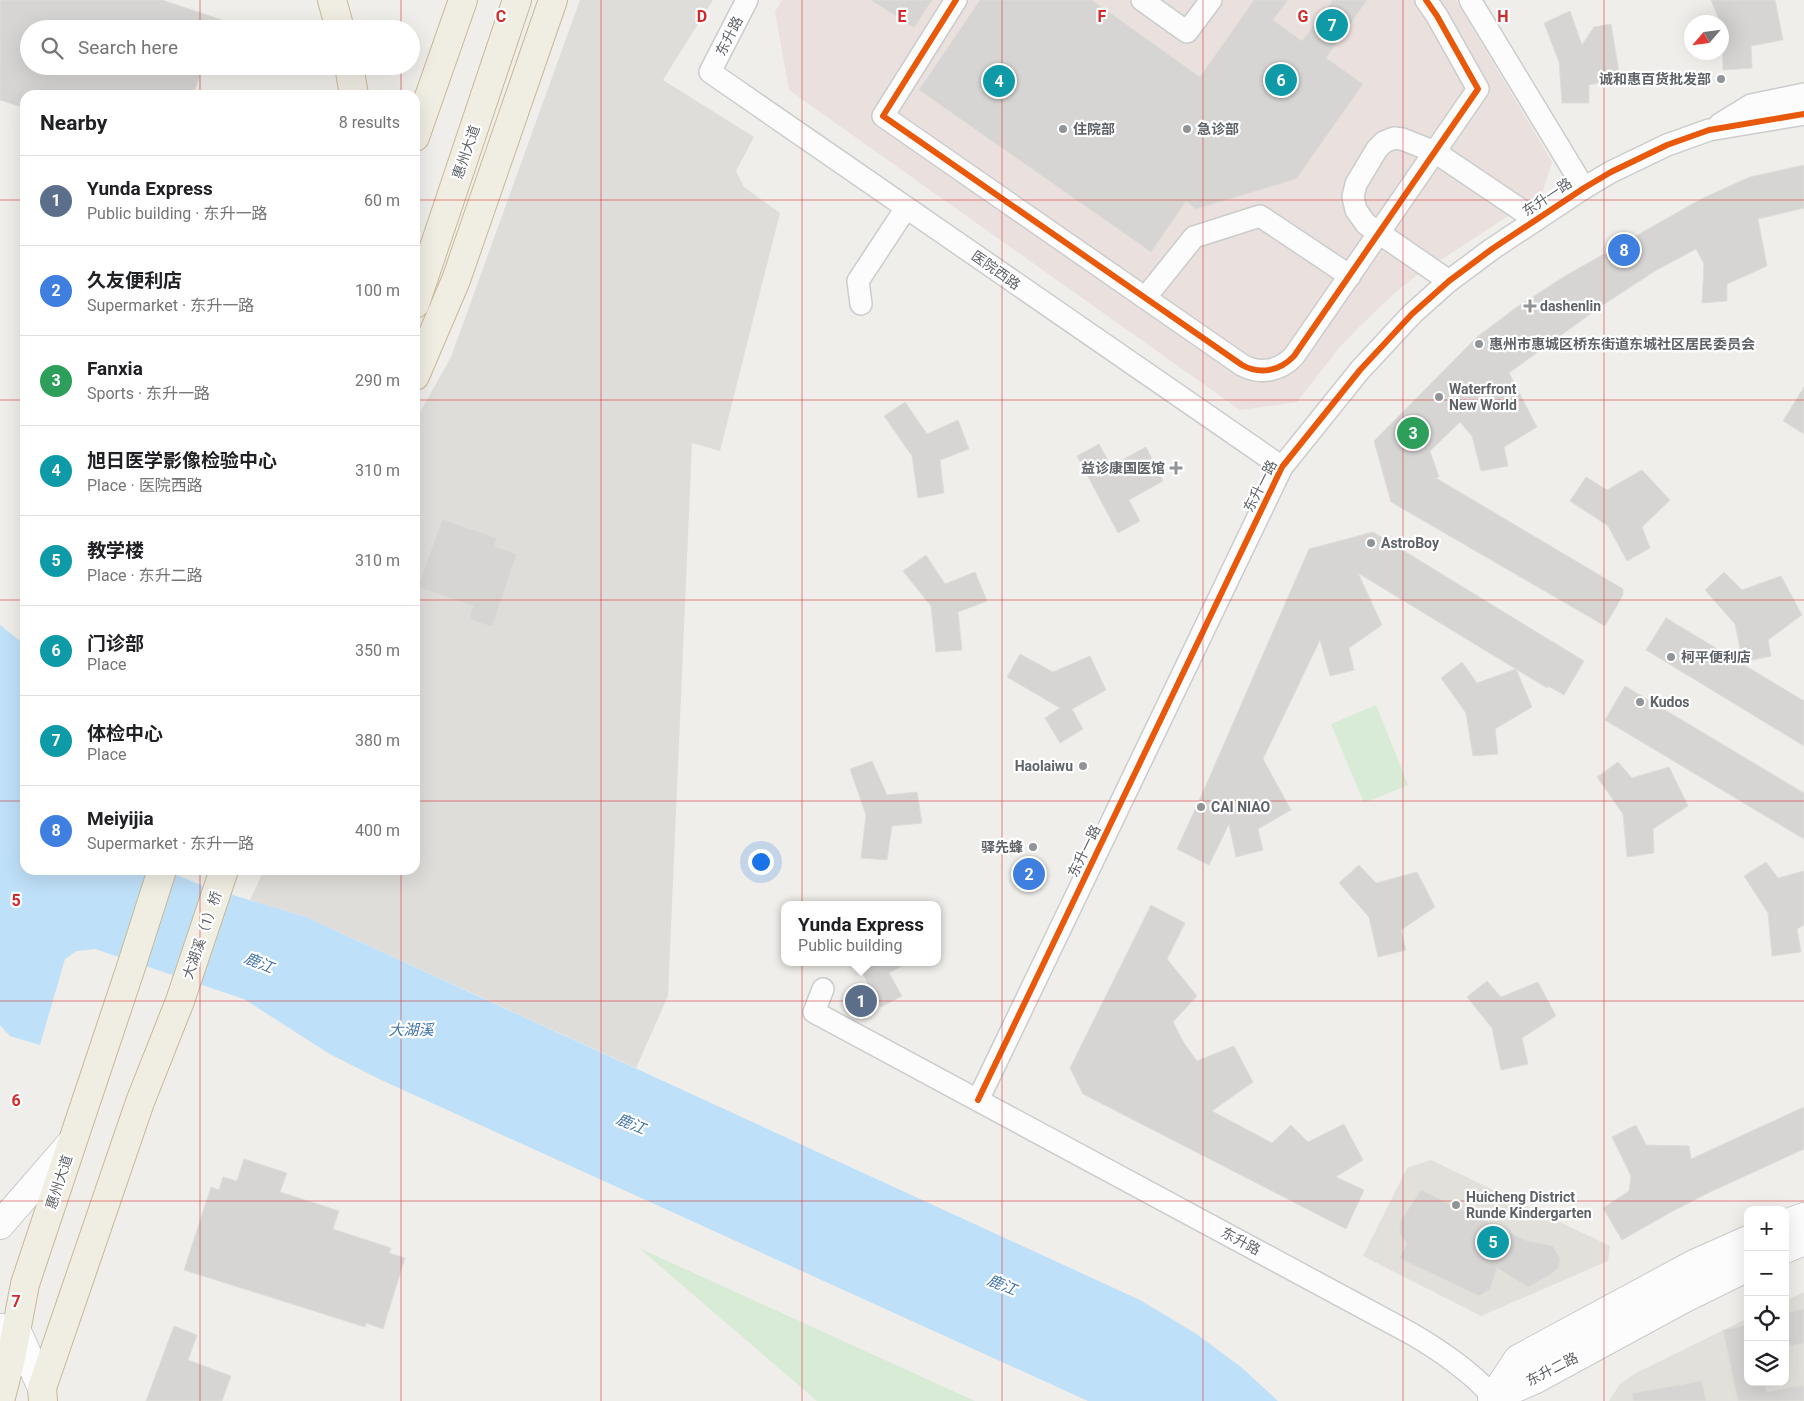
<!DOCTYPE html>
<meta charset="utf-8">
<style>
:root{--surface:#fff;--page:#f2f2f2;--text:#202124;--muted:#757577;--line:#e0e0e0;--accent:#d93025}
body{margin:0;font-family:Roboto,"Noto Sans SC",sans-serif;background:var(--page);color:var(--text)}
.controls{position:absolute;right:15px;bottom:15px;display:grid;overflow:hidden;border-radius:10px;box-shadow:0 5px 20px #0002}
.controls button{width:45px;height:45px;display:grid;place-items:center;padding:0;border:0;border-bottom:1px solid var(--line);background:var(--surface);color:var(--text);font:25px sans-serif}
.compass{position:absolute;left:1684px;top:15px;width:45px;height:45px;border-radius:50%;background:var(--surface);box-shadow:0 5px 20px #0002;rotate:242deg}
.you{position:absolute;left:760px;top:861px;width:18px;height:18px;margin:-12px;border:4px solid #fff;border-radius:50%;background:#1a73e8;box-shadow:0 0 0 8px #1a73e833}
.badge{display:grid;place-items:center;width:32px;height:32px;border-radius:50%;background:var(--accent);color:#fff;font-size:16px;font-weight:700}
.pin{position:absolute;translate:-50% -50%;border:2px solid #fff;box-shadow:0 1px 5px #0006}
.popup{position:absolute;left:781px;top:901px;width:160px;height:65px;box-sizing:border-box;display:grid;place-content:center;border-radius:10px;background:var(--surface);filter:drop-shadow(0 1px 4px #0005);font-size:16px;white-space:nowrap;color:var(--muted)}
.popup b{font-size:19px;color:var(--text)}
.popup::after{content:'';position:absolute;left:50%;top:100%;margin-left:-10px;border:10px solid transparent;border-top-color:var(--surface)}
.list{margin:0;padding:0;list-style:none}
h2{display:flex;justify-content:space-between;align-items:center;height:65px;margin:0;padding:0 20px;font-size:21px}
h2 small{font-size:16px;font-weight:400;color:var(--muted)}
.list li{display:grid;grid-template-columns:32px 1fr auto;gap:15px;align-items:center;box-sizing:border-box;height:90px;padding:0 20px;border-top:1px solid var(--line)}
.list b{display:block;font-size:19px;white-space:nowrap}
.list p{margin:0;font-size:16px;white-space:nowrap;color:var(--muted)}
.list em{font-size:16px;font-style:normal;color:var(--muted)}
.icon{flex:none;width:28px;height:28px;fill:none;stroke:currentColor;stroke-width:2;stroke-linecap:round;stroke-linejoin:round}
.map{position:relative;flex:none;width:1804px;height:1401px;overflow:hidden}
.search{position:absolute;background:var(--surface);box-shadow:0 5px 20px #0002;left:20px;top:20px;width:400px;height:55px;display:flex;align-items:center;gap:12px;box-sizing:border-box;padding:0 18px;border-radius:28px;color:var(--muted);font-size:19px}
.panel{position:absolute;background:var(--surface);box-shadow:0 5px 20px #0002;left:20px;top:90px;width:400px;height:785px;border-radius:15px}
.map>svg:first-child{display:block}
.industrial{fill:#dfddda}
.education{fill:#e2e0da}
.medical{fill:#eae0de}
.green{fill:#d8ebd6}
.water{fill:#bfe0f9}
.building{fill:#d6d5d3;stroke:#deddd9}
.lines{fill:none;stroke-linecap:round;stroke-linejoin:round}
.street-casing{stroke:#cbcccc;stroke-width:24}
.secondary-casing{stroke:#cacacb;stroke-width:30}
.highway-casing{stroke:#c8b996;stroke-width:30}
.street{stroke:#fdfcfc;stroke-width:21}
.secondary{stroke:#fdfcfc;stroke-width:28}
.highway{stroke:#f0ede3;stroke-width:28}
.cycleway-casing{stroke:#fff;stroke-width:9}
.cycleway{stroke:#e8590c;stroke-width:6}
.grid{fill:none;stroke:#d62828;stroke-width:1;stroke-opacity:0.55}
.poi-dot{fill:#919496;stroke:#fff;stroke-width:2}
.labels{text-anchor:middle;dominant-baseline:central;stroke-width:4.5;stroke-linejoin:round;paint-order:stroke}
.street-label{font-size:14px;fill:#5f6368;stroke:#fff}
.poi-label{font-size:14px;font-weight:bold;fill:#5f6368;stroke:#fff;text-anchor:start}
.water-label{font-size:15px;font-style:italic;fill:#4174aa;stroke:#fff}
.grid-label{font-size:16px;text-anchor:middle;font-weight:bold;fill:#d62828;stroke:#fff;stroke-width:4.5;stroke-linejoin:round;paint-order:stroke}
</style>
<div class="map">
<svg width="1804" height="1401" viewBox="0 0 1804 1401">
<rect width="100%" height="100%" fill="#efeeea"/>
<polygon class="industrial" points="580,0 713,0 663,80 754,137 736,171 744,187 780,213 720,451 692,443 668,996 636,1068 306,917 250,900 264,870 415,870 415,421 451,357"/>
<g class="education">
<polygon points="1431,1160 1610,1246 1608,1261 1481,1316 1363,1256 1407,1168"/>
<polygon points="1804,1292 1804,1401 1609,1401 1620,1384 1634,1374 1748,1318 1748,1382 1785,1382 1785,1301"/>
</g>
<polygon class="medical" points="782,0 1456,0 1552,162 1542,194 1416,276 1397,291 1359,327 1339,348 1297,402 1240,410 789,90 775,12"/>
<g class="green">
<polygon points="1376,705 1408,785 1364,803 1331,724"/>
<polygon points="639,1248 975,1401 817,1401"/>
</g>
<polygon class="water" points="0,625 25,645 25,870 165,870 203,886 306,917 1140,1300 1195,1333 1241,1367 1278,1401 1088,1401 379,1079 328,1053 244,999 95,949 77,951 65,959 40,1045 10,1036 0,1025"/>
<g class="building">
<polygon points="0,0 162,0 240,26 240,29 29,29 29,66 203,66 193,95 25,95 25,108 0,100"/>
<polygon points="871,0 932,0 914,28"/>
<polygon points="980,0 1092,0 1200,77 1254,0 1288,0 1273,20 1302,41 1333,0 1367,0 1326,58 1363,84 1296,179 1196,209 1186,201 1151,252 919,90"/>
<polygon points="1711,0 1775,0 1783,40 1751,46 1752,68 1723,70 1722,22 1720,22"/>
<polygon points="1570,11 1582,45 1594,27 1611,24 1620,78 1589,85 1589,103 1562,103 1559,62 1544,23"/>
<polygon points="1804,165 1804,208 1758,219 1767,266 1727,284 1727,301 1702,303 1704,264 1696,249 1655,271 1600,307 1509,373 1537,427 1504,447 1508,466 1481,471 1472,436 1460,422 1430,451 1439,477 1436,478 1623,589 1623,595 1605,626 1391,502 1374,441 1477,337 1517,307 1565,276 1701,199 1750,177"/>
<polygon points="1804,387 1804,434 1783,421"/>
<polygon points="905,402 927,434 958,420 969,449 940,460 944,493 918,498 912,456 884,416"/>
<polygon points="1099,444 1111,466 1146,447 1163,481 1129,500 1140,521 1118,533 1077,456"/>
<polygon points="1642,470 1670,500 1642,527 1650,548 1627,561 1608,526 1570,501 1586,477 1607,490"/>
<polygon points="442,519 497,538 494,546 517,554 492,627 469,619 473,606 418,587"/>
<polygon points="1373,532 1584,661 1564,695 1548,686 1547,688 1358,573 1382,625 1349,648 1354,670 1330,676 1320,640 1263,759 1291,810 1258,829 1263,850 1236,857 1229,824 1209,865 1177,849 1203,792 1309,549"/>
<polygon points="926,555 945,584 975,572 987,601 958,612 962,650 936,652 931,606 903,571"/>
<polygon points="1724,572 1742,590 1781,576 1802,615 1768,640 1771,656 1743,662 1735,624 1705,590"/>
<polygon points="1666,618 1804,701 1804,746 1646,650"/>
<polygon points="1020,654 1053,672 1090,656 1106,690 1072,709 1083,729 1060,743 1045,718 1060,708 1007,677"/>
<polygon points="1462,662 1477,683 1516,669 1532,707 1495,729 1498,754 1473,756 1466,713 1441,678"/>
<polygon points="1625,686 1804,793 1804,839 1605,720"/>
<polygon points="872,761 887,795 917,792 922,823 892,826 887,860 861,858 866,815 850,769"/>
<polygon points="1618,762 1632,778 1669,767 1688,806 1653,829 1654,853 1627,857 1623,814 1597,777"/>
<polygon points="1766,862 1778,878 1804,871 1804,925 1797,929 1801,952 1772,956 1768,913 1744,876"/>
<polygon points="1359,865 1376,883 1417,872 1435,907 1401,930 1406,950 1378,957 1369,917 1339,883"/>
<polygon points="1151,905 1185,923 1167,959 1197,996 1173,1022 1184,1043 1197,1061 1234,1046 1253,1082 1212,1111 1272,1143 1291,1125 1308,1142 1344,1124 1363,1160 1336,1177 1364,1190 1346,1229 1083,1094 1070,1068"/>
<polygon points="856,962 909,962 889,973 902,996 881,1007"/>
<polygon points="1487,981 1501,997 1538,982 1556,1016 1522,1038 1528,1064 1501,1070 1492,1028 1467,997"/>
<polygon points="1804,1107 1804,1149 1708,1193 1671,1212 1622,1240 1603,1208 1629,1191 1631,1176 1612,1137 1636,1125 1646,1145 1689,1146 1691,1159"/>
<polygon points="244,1159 287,1173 280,1192 339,1211 333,1229 391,1248 389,1253 405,1258 383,1329 366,1323 365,1327 184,1270 211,1187 219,1190 223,1177 237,1181"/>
<polygon points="1421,1190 1527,1241 1553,1246 1560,1259 1558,1268 1551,1274 1528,1287 1497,1268 1490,1289 1479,1296 1399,1258 1407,1244 1400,1233 1400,1222"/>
<polygon points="1804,1309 1804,1343 1785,1347 1785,1313"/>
<polygon points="1748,1325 1748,1382 1765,1382 1767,1392 1804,1385 1804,1401 1738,1401 1723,1330"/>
<polygon points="174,1326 197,1335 188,1360 231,1376 222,1401 146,1401"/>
<polygon points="1702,1381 1706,1401 1633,1401 1632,1393"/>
</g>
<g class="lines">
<defs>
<g id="street">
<polyline points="747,0 710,72 1282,467"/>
<path d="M956,0L883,116L1242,365C1260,375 1280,371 1294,356L1478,89L1437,16L1426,0"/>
<polyline points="1142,0 1187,32 1211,0"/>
<polyline points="1470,0 1584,188"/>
<polyline points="1720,124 1751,105 1804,94"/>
<polyline points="1449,281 1366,224 1356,210 1353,197 1356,184 1377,149 1384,142 1394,138 1402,139 1435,152 1536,220"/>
<polyline points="1145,298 1194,237 1260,216 1350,276"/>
<polyline points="861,304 858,281 906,208"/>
<path d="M823,989L814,1012L1412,1334C1436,1348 1480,1377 1495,1401"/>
<polyline points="978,1100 1282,467 1360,370 1412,314 1449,281 1492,249 1584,188 1611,172 1667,145 1709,130 1804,114"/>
</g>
<g id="secondary">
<polyline points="1785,1224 1804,1217"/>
<polyline points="0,1225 72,1142"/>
<polyline points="1785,1249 1804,1241"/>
<polyline points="0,1328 16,1329 42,1388"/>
<polyline points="1493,1397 1518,1359 1694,1264 1748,1240"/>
<polyline points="1492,1398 1534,1380 1683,1299 1748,1267"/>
</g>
<g id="highway">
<polyline points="332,0 340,29"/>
<polyline points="349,66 354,95"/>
<polyline points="415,137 463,0"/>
<polyline points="415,304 517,0"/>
<polyline points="415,376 456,280 553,0"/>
<polyline points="0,1401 11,1358 25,1284 131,967 162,870"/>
<polyline points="43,1401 42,1388 140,1102 180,1001 224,870"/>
</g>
</defs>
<use href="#street" class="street-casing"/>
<use href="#secondary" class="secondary-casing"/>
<use href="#highway" class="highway-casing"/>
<use href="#street" class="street"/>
<use href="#secondary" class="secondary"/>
<use href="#highway" class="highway"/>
<defs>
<g id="cycleway">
<path d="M956,0L883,116L1242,365C1260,375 1280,371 1294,356L1478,89L1437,16L1426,0"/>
<polyline points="978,1100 1282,467 1360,370 1412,314 1449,281 1492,249 1584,188 1611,172 1667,145 1709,130 1804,114"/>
</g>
</defs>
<use href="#cycleway" class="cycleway-casing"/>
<use href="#cycleway" class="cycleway"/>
</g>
<path class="grid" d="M200,0V29M401,0V29M601,0V1401M802,0V1401M1002,0V1401M1203,0V1401M1403,0V1401M1604,0V1401M200,66V95M401,66V95M0,200H25M415,200H1804M0,400H25M415,400H1804M0,600H25M415,600H1804M0,801H25M415,801H1804M200,870V1401M401,870V1401M0,1001H1804M0,1201H1804"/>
<g class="poi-dot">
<circle cx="1721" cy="79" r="5"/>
<circle cx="1063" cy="129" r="5"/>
<circle cx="1187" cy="129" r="5"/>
<path d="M1527.5 298.5h5v5h5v5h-5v5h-5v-5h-5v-5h5z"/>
<circle cx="1479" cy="344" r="5"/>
<circle cx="1439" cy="397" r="5"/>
<path d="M1173.5 460.5h5v5h5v5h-5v5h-5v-5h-5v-5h5z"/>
<circle cx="1371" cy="543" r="5"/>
<circle cx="1671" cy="657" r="5"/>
<circle cx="1640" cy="702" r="5"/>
<circle cx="1083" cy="766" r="5"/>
<circle cx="1201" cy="807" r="5"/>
<circle cx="1033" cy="847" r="5"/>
<circle cx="1456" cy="1205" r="5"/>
</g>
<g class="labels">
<g class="street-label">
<text transform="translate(729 36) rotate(-63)">东升路</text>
<text transform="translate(466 152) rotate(-71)">惠州大道</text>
<text transform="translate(1547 197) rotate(-34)">东升一路</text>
<text transform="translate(996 270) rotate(35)">医院西路</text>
<text transform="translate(1260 486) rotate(-63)">东升一路</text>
<text transform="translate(1084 851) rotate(-64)">东升一路</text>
<text transform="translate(202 935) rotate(-71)">大湖溪（1）桥</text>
<text transform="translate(59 1182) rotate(-72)">惠州大道</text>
<text transform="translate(1241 1241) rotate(28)">东升路</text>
<text transform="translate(1552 1369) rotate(-27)">东升二路</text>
</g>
<g class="poi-label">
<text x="1711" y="79" text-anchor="end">诚和惠百货批发部</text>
<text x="1073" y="129">住院部</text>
<text x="1197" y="129">急诊部</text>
<text x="1540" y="306">dashenlin</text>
<text x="1489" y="344">惠州市惠城区桥东街道东城社区居民委员会</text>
<text x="1449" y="389">Waterfront<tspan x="1449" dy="16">New World</tspan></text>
<text x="1165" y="468" text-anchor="end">益诊康国医馆</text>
<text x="1381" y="543">AstroBoy</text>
<text x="1681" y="657">柯平便利店</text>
<text x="1650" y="702">Kudos</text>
<text x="1073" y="766" text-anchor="end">Haolaiwu</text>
<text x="1211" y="807">CAI NIAO</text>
<text x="1023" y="847" text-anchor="end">驿先蜂</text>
<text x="1466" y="1197">Huicheng District<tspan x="1466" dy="16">Runde Kindergarten</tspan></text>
</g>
<g class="water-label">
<text transform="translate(259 963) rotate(23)">鹿江</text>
<text x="411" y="1030">大湖溪</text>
<text transform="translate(631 1124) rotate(23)">鹿江</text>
<text transform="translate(1002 1285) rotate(23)">鹿江</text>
</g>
</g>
<g class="grid-label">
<text x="501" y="22">C</text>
<text x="702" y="22">D</text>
<text x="902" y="22">E</text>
<text x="1102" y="22">F</text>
<text x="1303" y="22">G</text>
<text x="1503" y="22">H</text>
<text x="16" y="906">5</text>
<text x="16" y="1106">6</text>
<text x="16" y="1307">7</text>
</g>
</svg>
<div class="controls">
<button>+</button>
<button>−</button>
<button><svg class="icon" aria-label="locate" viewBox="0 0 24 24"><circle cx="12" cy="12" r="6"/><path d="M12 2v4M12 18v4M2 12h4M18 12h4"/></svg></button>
<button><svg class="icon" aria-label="layers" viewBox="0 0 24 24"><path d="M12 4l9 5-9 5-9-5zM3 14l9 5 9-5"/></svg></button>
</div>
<svg class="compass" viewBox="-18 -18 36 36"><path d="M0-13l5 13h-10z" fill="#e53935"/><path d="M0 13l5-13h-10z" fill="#757577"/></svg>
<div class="you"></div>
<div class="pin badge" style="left:861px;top:1001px;background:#5c6f8a">1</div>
<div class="popup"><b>Yunda Express</b>Public building</div>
<div class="pin badge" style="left:1029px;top:874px;background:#3f7fe0">2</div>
<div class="pin badge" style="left:1413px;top:433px;background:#2e9e5b">3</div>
<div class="pin badge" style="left:999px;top:81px;background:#0f9aa8">4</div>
<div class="pin badge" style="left:1493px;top:1242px;background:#0f9aa8">5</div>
<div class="pin badge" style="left:1281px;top:80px;background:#0f9aa8">6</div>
<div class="pin badge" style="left:1332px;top:25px;background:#0f9aa8">7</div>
<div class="pin badge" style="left:1624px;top:250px;background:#3f7fe0">8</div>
<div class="search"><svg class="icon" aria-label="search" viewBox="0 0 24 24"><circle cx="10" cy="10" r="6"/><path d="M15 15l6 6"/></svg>Search here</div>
<section class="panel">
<h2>Nearby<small>8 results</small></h2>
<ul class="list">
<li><span class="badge" style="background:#5c6f8a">1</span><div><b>Yunda Express</b><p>Public building · 东升一路</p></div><em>60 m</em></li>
<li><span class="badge" style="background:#3f7fe0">2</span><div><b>久友便利店</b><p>Supermarket · 东升一路</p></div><em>100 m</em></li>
<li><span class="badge" style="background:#2e9e5b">3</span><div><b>Fanxia</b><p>Sports · 东升一路</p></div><em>290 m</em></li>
<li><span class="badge" style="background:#0f9aa8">4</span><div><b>旭日医学影像检验中心</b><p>Place · 医院西路</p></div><em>310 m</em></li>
<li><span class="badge" style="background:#0f9aa8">5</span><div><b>教学楼</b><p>Place · 东升二路</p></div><em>310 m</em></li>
<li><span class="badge" style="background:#0f9aa8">6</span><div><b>门诊部</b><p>Place</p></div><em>350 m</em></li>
<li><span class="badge" style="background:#0f9aa8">7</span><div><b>体检中心</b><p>Place</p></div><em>380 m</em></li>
<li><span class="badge" style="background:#3f7fe0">8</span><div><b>Meiyijia</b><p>Supermarket · 东升一路</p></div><em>400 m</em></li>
</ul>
</section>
</div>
